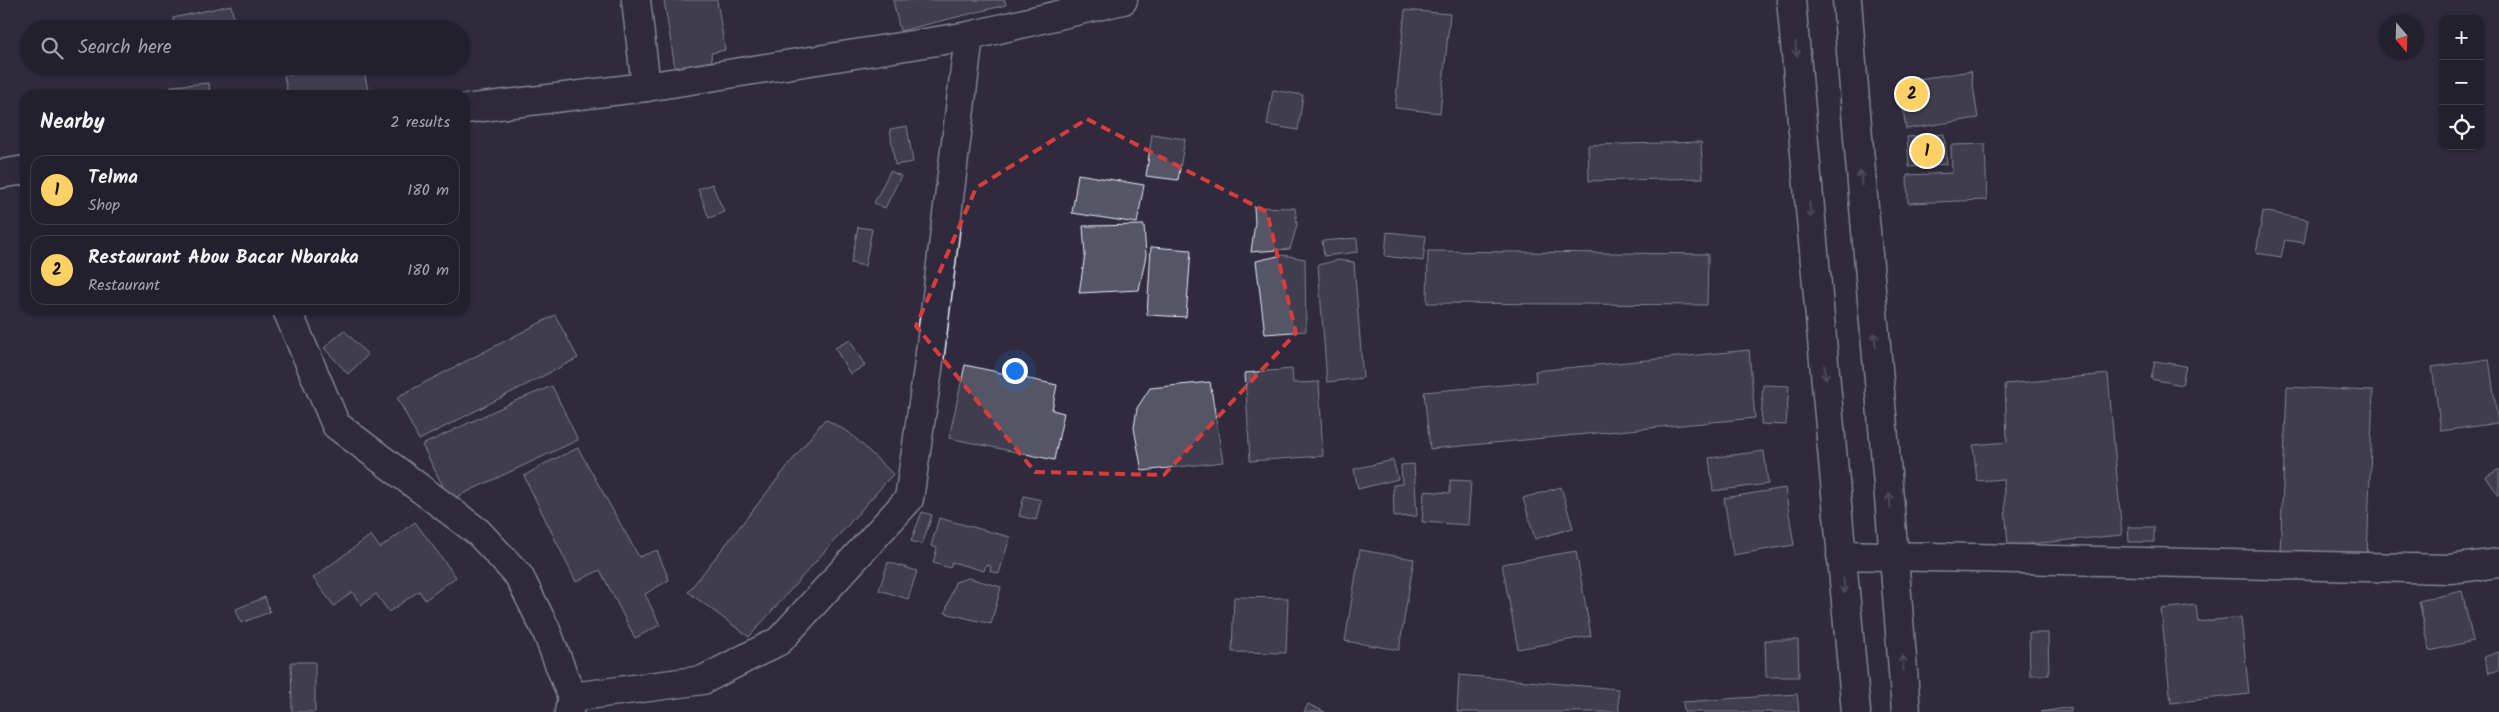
<!DOCTYPE html>
<meta charset="utf-8">
<style>
:root{--surface:#23202e;--page:#2b2836;--text:#f1f3f6;--muted:#a3a3aa;--line:#403e4a;--accent:#ffd166}
body{margin:0;font-family:Kalam,sans-serif;background:var(--page);color:var(--text)}
.controls{position:absolute;right:15px;top:15px;display:grid;overflow:hidden;border-radius:10px;box-shadow:0 1px 4px #0004}
.controls button{width:45px;height:45px;display:grid;place-items:center;padding:0;border:0;border-bottom:1px solid var(--line);background:var(--surface);color:var(--text);font:25px sans-serif}
.compass{position:absolute;left:2379px;top:15px;width:45px;height:45px;border-radius:50%;background:var(--surface);box-shadow:0 1px 4px #0004;rotate:161deg}
.you{position:absolute;left:1014px;top:370px;width:18px;height:18px;margin:-12px;border:4px solid #fff;border-radius:50%;background:#1a73e8;box-shadow:0 0 0 8px #1a73e833}
.badge{display:grid;place-items:center;width:32px;height:32px;border-radius:50%;background:var(--accent);color:#111;font-size:16px;font-weight:700}
.pin{position:absolute;translate:-50% -50%;border:2px solid #fff;box-shadow:0 1px 5px #0006}
.list{margin:0;padding:0;list-style:none}
h2{display:flex;justify-content:space-between;align-items:center;height:65px;margin:0;padding:0 20px;font-size:21px}
h2 small{font-size:16px;font-weight:400;color:var(--muted)}
.list li{display:grid;grid-template-columns:32px 1fr auto;gap:15px;align-items:center;box-sizing:border-box;height:70px;margin:0 10px 10px;padding:0 10px;border:1px solid var(--line);border-radius:15px}
.list b{display:block;font-size:19px;white-space:nowrap}
.list p{margin:0;font-size:16px;white-space:nowrap;color:var(--muted)}
.list em{font-size:16px;font-style:normal;color:var(--muted)}
.icon{flex:none;width:28px;height:28px;fill:none;stroke:currentColor;stroke-width:2;stroke-linecap:round;stroke-linejoin:round}
.map{position:relative;flex:none;width:2499px;height:712px;overflow:hidden}
.search{position:absolute;background:var(--surface);box-shadow:0 1px 4px #0004;left:20px;top:20px;width:450px;height:55px;display:flex;align-items:center;gap:12px;box-sizing:border-box;padding:0 18px;border-radius:28px;color:var(--muted);font-size:19px}
.panel{position:absolute;background:var(--surface);box-shadow:0 1px 4px #0004;left:20px;top:90px;width:450px;height:225px;border-radius:15px}
.map>svg:first-child{display:block}
.building{fill:#575565;stroke:#e8f1f8}
.lines{fill:none;stroke-linecap:round;stroke-linejoin:round}
.minor-casing{stroke:#e8f1f8;stroke-width:31}
.secondary-casing{stroke:#e8f1f8;stroke-width:31}
.minor{stroke:#2f2a3d;stroke-width:28}
.secondary{stroke:#2f2a3d;stroke-width:28}
.oneway{stroke:#70707e}
.marked{fill:none;stroke:#d83c3d;stroke-width:4;stroke-dasharray:10 6;stroke-linejoin:round}
</style>
<div class="map">
<svg width="2499" height="712" viewBox="0 0 2499 712">
<rect width="100%" height="100%" fill="#2f2a3d"/>
<filter id="ink" filterUnits="userSpaceOnUse"><feTurbulence type="fractalNoise" baseFrequency=".02" numOctaves="2"/><feDisplacementMap in="SourceGraphic" scale="10" xChannelSelector="R" yChannelSelector="G"/><feConvolveMatrix kernelMatrix="1 2 1 2 8 2 1 2 1" color-interpolation-filters="sRGB"/></filter>
<g filter="url(#ink)">
<g class="building">
<polygon points="664,0 717,0 725,50 711,53 712,61 675,68"/>
<polygon points="893,0 1005,0 1006,5 900,31"/>
<polygon points="231,5 236,29 175,29 173,18"/>
<polygon points="1405,10 1450,14 1440,113 1395,108"/>
<polygon points="328,66 363,66 369,95 288,95 284,76"/>
<polygon points="1971,71 1978,118 1906,129 1899,82"/>
<polygon points="209,83 210,95 171,95 171,86"/>
<polygon points="1273,90 1303,95 1298,130 1267,125"/>
<polygon points="907,126 913,162 895,165 890,129"/>
<polygon points="1152,134 1185,139 1178,180 1146,176"/>
<polygon points="1944,134 1947,164 1909,167 1907,137"/>
<polygon points="1701,142 1703,178 1589,181 1588,145"/>
<polygon points="1985,144 1987,200 1908,203 1907,175 1952,173 1951,145"/>
<polygon points="890,171 901,176 885,208 874,203"/>
<polygon points="1078,174 1144,185 1137,223 1072,213"/>
<polygon points="712,184 724,212 709,218 698,189"/>
<polygon points="1254,207 1295,208 1297,225 1290,249 1251,252 1255,223"/>
<polygon points="2263,211 2308,220 2304,243 2285,240 2281,257 2256,253"/>
<polygon points="1144,225 1146,255 1139,290 1079,293 1085,255 1083,226"/>
<polygon points="858,227 872,229 865,266 851,263"/>
<polygon points="1387,232 1426,236 1423,261 1385,256"/>
<polygon points="1357,238 1358,252 1324,256 1322,241"/>
<polygon points="1151,247 1191,250 1186,317 1147,315"/>
<polygon points="1428,251 1708,254 1707,305 1427,303"/>
<polygon points="1283,255 1305,259 1306,331 1265,334 1256,261"/>
<polygon points="1338,260 1354,262 1363,378 1327,382 1318,265"/>
<polygon points="555,315 578,358 419,440 397,397"/>
<polygon points="344,330 368,355 348,374 324,348"/>
<polygon points="850,340 865,366 850,374 835,348"/>
<polygon points="1749,350 1755,418 1430,449 1424,392 1536,382 1535,371"/>
<polygon points="2489,359 2498,423 2441,431 2432,367"/>
<polygon points="2155,361 2186,366 2182,385 2151,379"/>
<polygon points="965,365 1057,385 1052,410 1064,413 1054,460 949,438"/>
<polygon points="1292,369 1293,383 1319,382 1323,456 1250,461 1245,373"/>
<polygon points="2108,374 2122,535 2008,546 2003,479 1977,481 1973,445 2007,442 2005,384"/>
<polygon points="1210,382 1223,462 1142,471 1134,428 1137,408 1150,388"/>
<polygon points="1763,385 1789,386 1786,425 1761,424"/>
<polygon points="552,386 578,440 450,500 422,445 515,401"/>
<polygon points="2287,387 2373,391 2367,557 2280,554"/>
<polygon points="825,419 850,433 893,474 749,637 688,592"/>
<polygon points="578,448 639,557 657,550 669,580 645,594 660,625 635,638 600,570 576,582 524,476 546,463"/>
<polygon points="1764,451 1768,484 1713,491 1709,458"/>
<polygon points="1393,460 1398,479 1358,489 1354,469"/>
<polygon points="1414,464 1417,516 1394,517 1393,485 1402,484 1401,465"/>
<polygon points="2499,469 2499,496 2486,477"/>
<polygon points="1450,480 1471,481 1468,525 1422,522 1424,491 1450,493"/>
<polygon points="1561,487 1573,528 1535,539 1523,498"/>
<polygon points="1785,488 1794,545 1733,555 1724,498"/>
<polygon points="1024,496 1041,500 1036,520 1019,516"/>
<polygon points="922,512 932,515 922,545 911,541"/>
<polygon points="939,518 1010,537 999,574 990,571 991,566 986,565 984,571 952,562 950,568 933,563 937,548 931,546"/>
<polygon points="415,522 456,577 425,600 419,591 389,612 376,594 361,605 352,592 334,606 313,578 371,535 380,548"/>
<polygon points="2128,527 2154,527 2154,542 2129,542"/>
<polygon points="1360,550 1414,559 1399,650 1345,641"/>
<polygon points="1576,551 1591,636 1518,649 1502,564"/>
<polygon points="888,562 917,571 908,599 879,590"/>
<polygon points="969,578 1001,587 991,624 945,613 955,582"/>
<polygon points="2462,591 2473,641 2430,651 2419,601"/>
<polygon points="265,597 270,612 241,623 236,609"/>
<polygon points="1234,597 1288,598 1286,653 1232,652"/>
<polygon points="2196,605 2198,622 2241,617 2249,694 2171,703 2161,609"/>
<polygon points="2029,633 2048,633 2049,675 2030,675"/>
<polygon points="1765,640 1798,640 1799,677 1766,677"/>
<polygon points="2499,652 2499,670 2489,673 2484,657"/>
<polygon points="291,662 315,662 315,712 292,712"/>
<polygon points="1459,675 1618,689 1619,712 1457,712"/>
<polygon points="1797,694 1799,712 1684,712 1683,702"/>
<polygon points="1308,704 1325,712 1304,712"/>
<polygon points="2071,707 2071,712 2041,712"/>
</g>
<g class="lines">
<defs>
<g id="minor">
<polyline points="636,0 646,87"/>
<polyline points="465,109 646,87 969,36 1123,0"/>
<polyline points="0,174 25,170"/>
<polyline points="287,310 336,425 478,532 519,576 546,630 572,697 569,712"/>
<polyline points="1841,555 2450,569 2499,563"/>
<polyline points="572,697 703,680 779,641 909,499 928,369 969,36"/>
</g>
<g id="secondary">
<polyline points="1791,0 1856,712"/>
<path d="M1847,0C1865,237 1889,474 1906,712"/>
</g>
</defs>
<use href="#minor" class="minor-casing"/>
<use href="#secondary" class="secondary-casing"/>
<use href="#minor" class="minor"/>
<use href="#secondary" class="secondary"/>
</g>
<defs><path id="oneway-shaft" d="M-6 0H5M1.5-3L5.5 0L1.5 3" fill="none" stroke-width="1.6" stroke-linecap="round" stroke-linejoin="round" transform="scale(1.25)"/></defs>
<g class="oneway">
<use href="#oneway-shaft" transform="translate(1796 49) rotate(85)"/>
<use href="#oneway-shaft" transform="translate(1861 178) rotate(-94)"/>
<use href="#oneway-shaft" transform="translate(1810 210) rotate(85)"/>
<use href="#oneway-shaft" transform="translate(1875 340) rotate(-95)"/>
<use href="#oneway-shaft" transform="translate(1825 372) rotate(85)"/>
<use href="#oneway-shaft" transform="translate(1890 501) rotate(-95)"/>
<use href="#oneway-shaft" transform="translate(1844 586) rotate(85)"/>
<use href="#oneway-shaft" transform="translate(1903 663) rotate(-94)"/>
</g>
</g>
<path d="M0 0H2499V712H0ZM1087,119L1267,212L1296,333L1164,475L1035,472L916,326L976,188Z" fill="#2f2a3d" fill-opacity=".55" fill-rule="evenodd"/>
<path class="marked" d="M1087,119L1267,212L1296,333L1164,475L1035,472L916,326L976,188Z"/>
</svg>
<div class="controls">
<button>+</button>
<button>−</button>
<button><svg class="icon" aria-label="locate" viewBox="0 0 24 24"><circle cx="12" cy="12" r="6"/><path d="M12 2v4M12 18v4M2 12h4M18 12h4"/></svg></button>
</div>
<svg class="compass" viewBox="-18 -18 36 36"><path d="M0-13l5 13h-10z" fill="#e53935"/><path d="M0 13l5-13h-10z" fill="#a3a3aa"/></svg>
<div class="you"></div>
<div class="pin badge" style="left:1927px;top:151px">1</div>
<div class="pin badge" style="left:1912px;top:94px">2</div>
<div class="search"><svg class="icon" aria-label="search" viewBox="0 0 24 24"><circle cx="10" cy="10" r="6"/><path d="M15 15l6 6"/></svg>Search here</div>
<section class="panel">
<h2>Nearby<small>2 results</small></h2>
<ul class="list">
<li><span class="badge">1</span><div><b>Telma</b><p>Shop</p></div><em>180 m</em></li>
<li><span class="badge">2</span><div><b>Restaurant Abou Bacar Nbaraka</b><p>Restaurant</p></div><em>180 m</em></li>
</ul>
</section>
</div>
